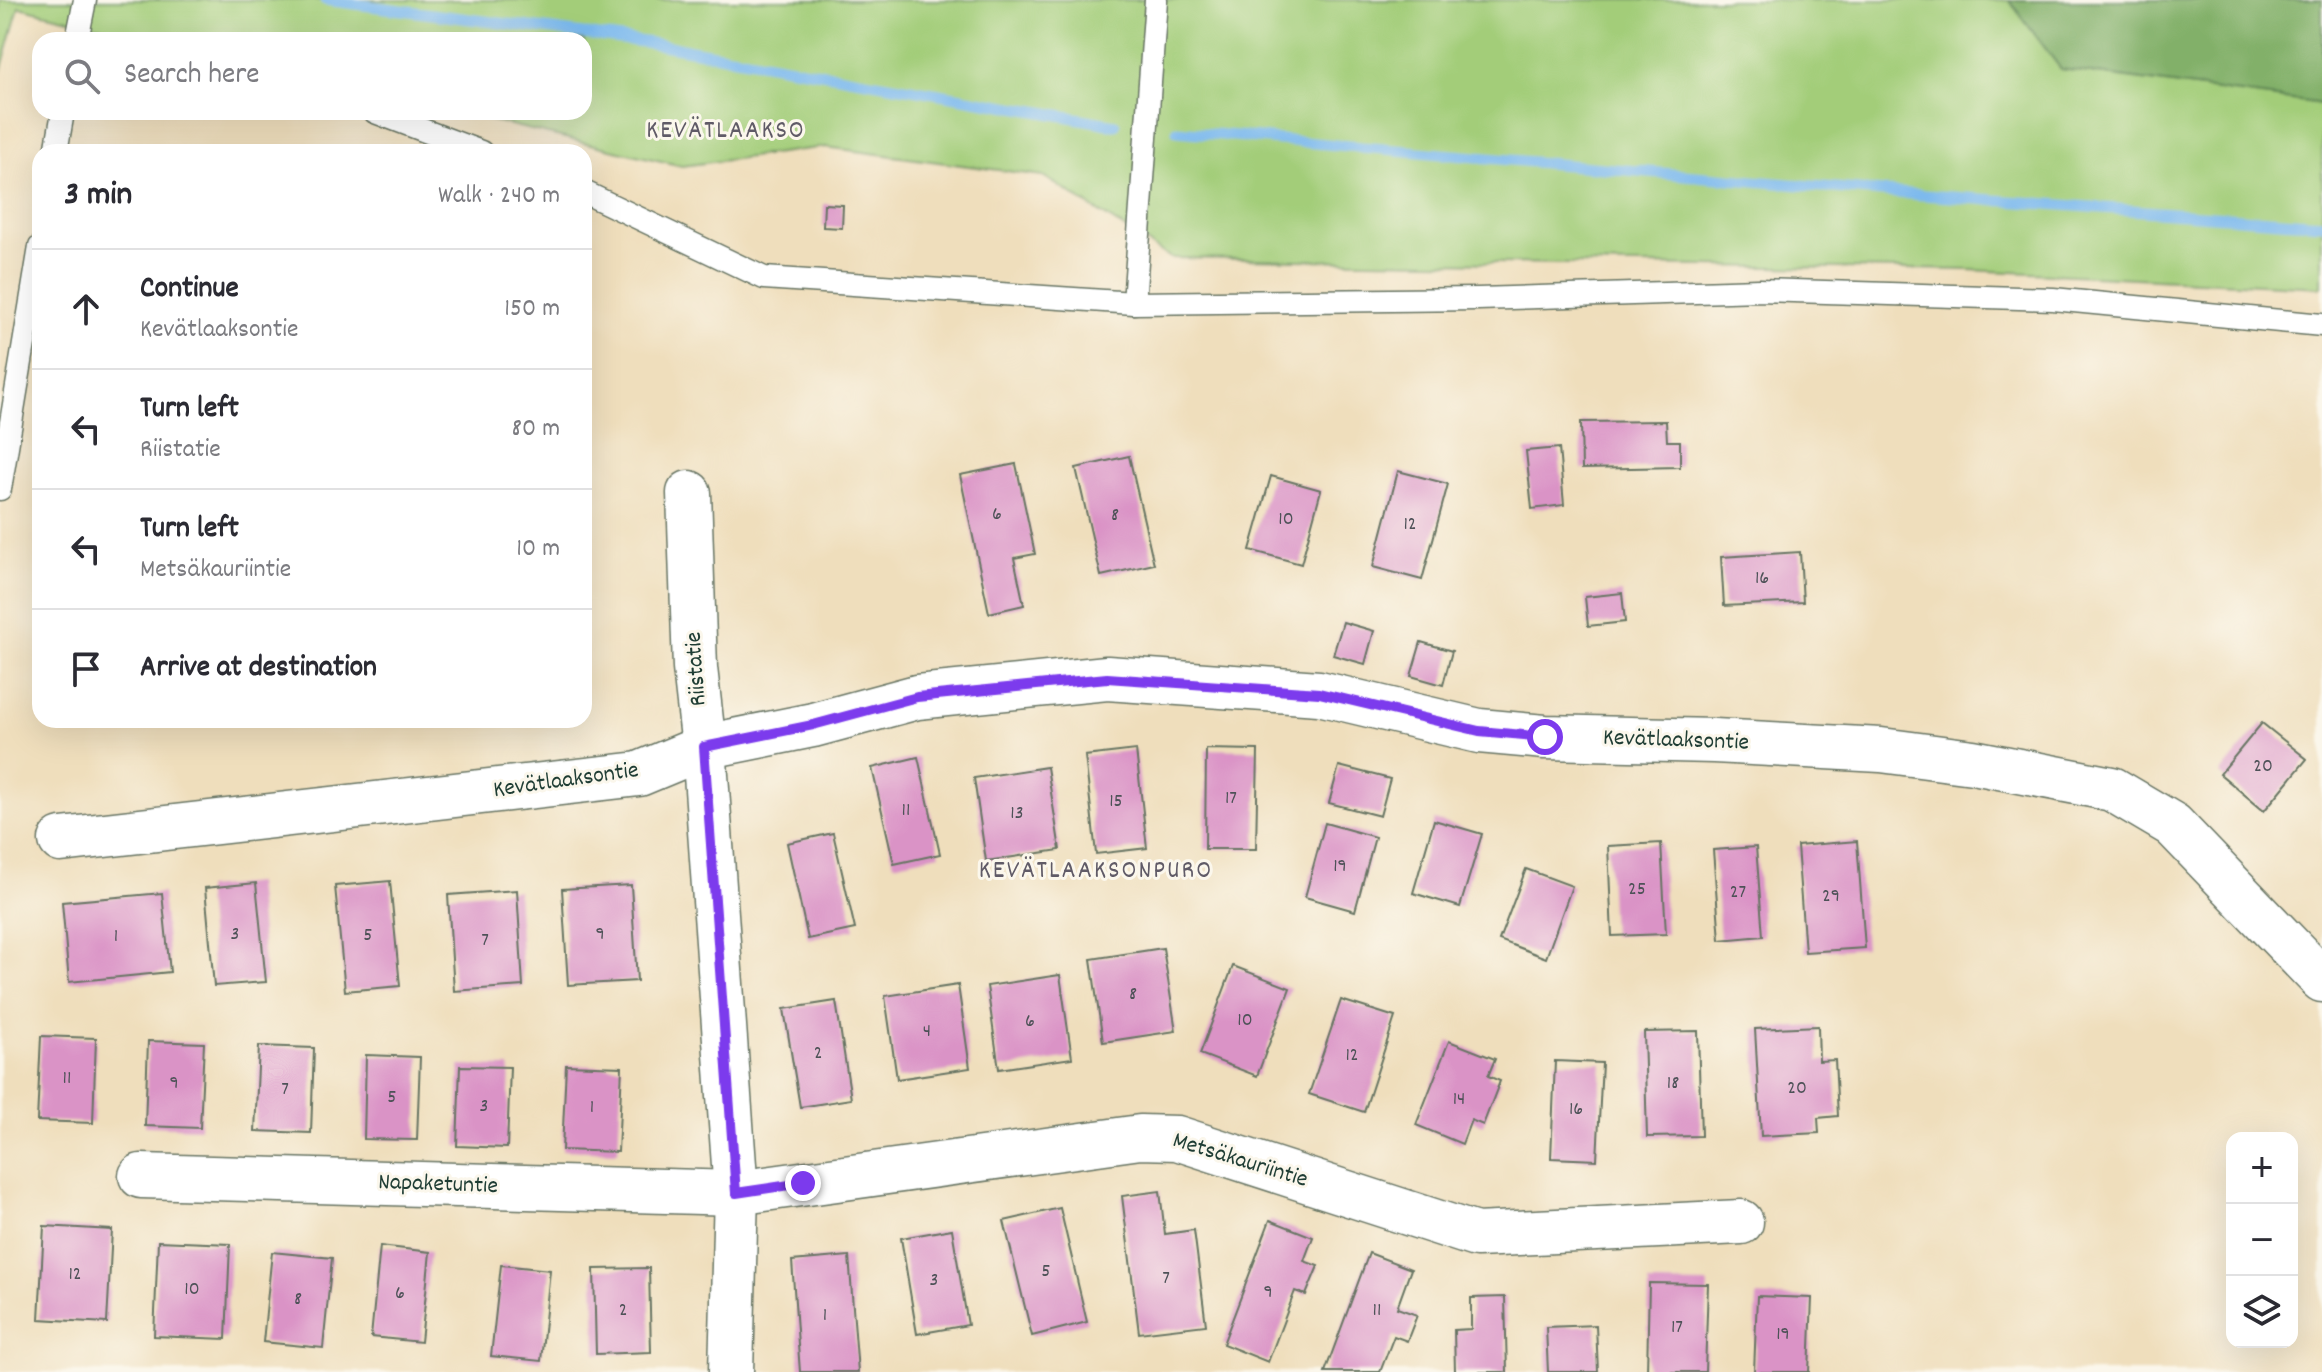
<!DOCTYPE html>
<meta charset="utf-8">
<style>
:root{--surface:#fff;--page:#f2f2f3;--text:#2b2b33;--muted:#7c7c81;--line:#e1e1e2}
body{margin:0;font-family:Dekko,sans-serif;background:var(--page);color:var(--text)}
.controls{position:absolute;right:24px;bottom:24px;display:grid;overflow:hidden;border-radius:16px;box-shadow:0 8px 32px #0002}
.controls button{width:72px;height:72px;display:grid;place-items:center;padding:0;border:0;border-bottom:2px solid var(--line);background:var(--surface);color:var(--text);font:40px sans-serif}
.stop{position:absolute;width:24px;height:24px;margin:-18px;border:6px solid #7c3aed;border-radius:50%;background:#fff}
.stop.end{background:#7c3aed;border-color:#fff;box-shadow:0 2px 8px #0008}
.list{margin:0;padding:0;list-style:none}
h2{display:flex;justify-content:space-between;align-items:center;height:104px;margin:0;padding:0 32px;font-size:34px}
h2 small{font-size:26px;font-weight:400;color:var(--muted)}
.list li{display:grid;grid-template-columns:52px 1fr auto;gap:24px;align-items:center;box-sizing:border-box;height:120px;padding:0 32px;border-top:2px solid var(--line)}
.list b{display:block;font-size:30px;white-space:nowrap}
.list p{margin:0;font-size:26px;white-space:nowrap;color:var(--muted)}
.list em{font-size:26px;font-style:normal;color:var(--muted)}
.icon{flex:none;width:44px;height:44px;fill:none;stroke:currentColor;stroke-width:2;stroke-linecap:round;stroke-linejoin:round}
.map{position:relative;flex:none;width:2322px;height:1372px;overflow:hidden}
.search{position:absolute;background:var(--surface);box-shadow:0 8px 32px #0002;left:32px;top:32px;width:560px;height:88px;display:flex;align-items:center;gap:20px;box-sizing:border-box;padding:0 28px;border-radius:24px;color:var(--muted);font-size:30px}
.panel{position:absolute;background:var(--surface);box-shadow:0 8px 32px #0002;left:32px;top:144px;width:560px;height:584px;border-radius:24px}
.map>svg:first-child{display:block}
.green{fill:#a3cd79;stroke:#618556;stroke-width:2}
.forest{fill:#82b069;stroke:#50764e;stroke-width:2}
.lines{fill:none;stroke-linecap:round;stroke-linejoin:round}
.stream{stroke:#79b8ed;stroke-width:11}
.building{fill:#da93c6}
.service-casing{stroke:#687564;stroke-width:25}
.minor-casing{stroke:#687564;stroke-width:47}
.service{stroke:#fff;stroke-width:22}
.minor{stroke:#fff;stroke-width:44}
.route{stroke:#7c3aed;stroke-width:10}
.labels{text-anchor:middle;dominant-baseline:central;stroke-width:6;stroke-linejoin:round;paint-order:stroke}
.number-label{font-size:20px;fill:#4e5258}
.street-label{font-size:24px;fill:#1f3d34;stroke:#fbf7ec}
.neighbourhood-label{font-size:26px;letter-spacing:2px;fill:#605b67;stroke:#fbf7ec}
</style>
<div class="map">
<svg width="2322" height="1372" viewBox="0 0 2322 1372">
<rect width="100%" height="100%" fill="#fbf7ec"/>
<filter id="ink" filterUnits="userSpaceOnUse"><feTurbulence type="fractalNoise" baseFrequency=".0125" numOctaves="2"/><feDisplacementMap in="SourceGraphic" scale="16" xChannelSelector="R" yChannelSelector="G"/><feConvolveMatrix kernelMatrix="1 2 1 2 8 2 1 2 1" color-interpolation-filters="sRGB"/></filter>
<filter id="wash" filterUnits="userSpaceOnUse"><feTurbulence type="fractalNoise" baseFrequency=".006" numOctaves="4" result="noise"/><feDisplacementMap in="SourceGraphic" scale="32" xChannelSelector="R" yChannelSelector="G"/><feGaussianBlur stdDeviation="1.8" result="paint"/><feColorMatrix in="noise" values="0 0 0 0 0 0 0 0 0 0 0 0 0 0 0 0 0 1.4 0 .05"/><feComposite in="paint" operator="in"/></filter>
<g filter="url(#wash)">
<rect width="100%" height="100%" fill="#efdebc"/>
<polygon class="green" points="0,0 2009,0 2061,69 2322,104 2322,287 1968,270 1171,258 1043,176 825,147 682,166 456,112 584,112 584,40 156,40 19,7 0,74"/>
<polygon class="forest" points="2009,0 2322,0 2322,104 2061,69"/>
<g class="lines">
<g class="stream">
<polyline points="325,0 651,43 1115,125"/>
<polyline points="1177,131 1869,191 2322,224"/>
</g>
</g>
<g id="blocks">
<g class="building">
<polygon points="824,204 843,205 842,228 823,227"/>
<polygon points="1666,421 1667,441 1680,441 1680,467 1582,469 1581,422"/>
<polygon points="1559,448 1564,505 1532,509 1526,451"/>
<polygon points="1129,456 1154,564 1101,576 1076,468"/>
<polygon points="1016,464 1035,554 1014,558 1024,605 989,613 960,475"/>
<polygon points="1398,471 1448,484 1422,580 1373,567"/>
<polygon points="1271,476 1321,490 1301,564 1250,550"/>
<polygon points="1800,552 1803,602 1724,606 1721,557"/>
<polygon points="1622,593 1625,622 1588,626 1585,597"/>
<polygon points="1343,622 1374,631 1365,664 1333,655"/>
<polygon points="1421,642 1452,651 1443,685 1411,676"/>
<polygon points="2262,723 2307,759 2264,811 2220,774"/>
<polygon points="1206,749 1258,750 1256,849 1205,849"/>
<polygon points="1136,750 1147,848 1096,854 1085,756"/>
<polygon points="918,757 940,854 894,864 872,768"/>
<polygon points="1339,766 1390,779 1380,816 1329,803"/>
<polygon points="1047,767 1060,850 986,861 974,778"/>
<polygon points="1434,820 1482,834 1460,907 1413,893"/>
<polygon points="1325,823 1375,837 1355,911 1305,897"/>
<polygon points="833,833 855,929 808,939 787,843"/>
<polygon points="1857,841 1865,948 1805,952 1797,846"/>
<polygon points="1661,843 1666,934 1612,936 1608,846"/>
<polygon points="1756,847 1763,936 1720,940 1713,850"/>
<polygon points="1526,869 1572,886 1546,958 1499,940"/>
<polygon points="390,881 400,986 345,991 335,886"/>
<polygon points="256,883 266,982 214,986 205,888"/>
<polygon points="631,885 637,981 568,985 562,889"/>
<polygon points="517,890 523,986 454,991 448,895"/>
<polygon points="162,893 170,972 69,982 62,902"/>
<polygon points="1163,948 1176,1031 1103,1042 1091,959"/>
<polygon points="1233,966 1290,988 1257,1076 1200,1054"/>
<polygon points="1060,975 1072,1058 999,1069 987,986"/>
<polygon points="958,985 970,1068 897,1079 885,996"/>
<polygon points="1341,1000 1395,1017 1364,1112 1309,1094"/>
<polygon points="836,1001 851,1099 800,1107 784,1009"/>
<polygon points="1818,1026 1819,1061 1835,1060 1838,1116 1818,1118 1819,1133 1761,1136 1755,1029"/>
<polygon points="1698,1031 1701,1136 1647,1137 1644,1032"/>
<polygon points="41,1036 96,1038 93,1123 37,1121"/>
<polygon points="148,1041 204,1043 200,1128 145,1126"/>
<polygon points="1449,1041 1495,1059 1488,1076 1500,1081 1483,1125 1471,1120 1462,1144 1416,1125"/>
<polygon points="259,1046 314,1048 311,1133 255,1131"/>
<polygon points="366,1055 420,1057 417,1140 364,1139"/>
<polygon points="1555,1061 1602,1063 1597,1160 1551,1158"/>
<polygon points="566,1065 622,1067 618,1152 562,1150"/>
<polygon points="460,1066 510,1067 507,1148 457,1146"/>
<polygon points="1160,1191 1165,1234 1194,1230 1206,1325 1139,1333 1122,1196"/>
<polygon points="1060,1208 1087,1322 1032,1336 1004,1221"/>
<polygon points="1270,1220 1313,1237 1304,1261 1318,1266 1306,1295 1295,1291 1268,1362 1223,1344"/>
<polygon points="44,1226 112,1230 107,1323 39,1319"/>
<polygon points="952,1229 968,1325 917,1334 901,1238"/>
<polygon points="158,1241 230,1244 226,1339 154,1336"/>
<polygon points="380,1246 430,1252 421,1342 371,1337"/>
<polygon points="272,1252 332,1258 323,1348 263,1342"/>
<polygon points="1369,1253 1411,1269 1397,1308 1417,1315 1407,1341 1394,1336 1380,1372 1325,1372"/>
<polygon points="849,1256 858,1372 800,1372 792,1261"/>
<polygon points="501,1265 550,1270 541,1361 491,1356"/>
<polygon points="649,1268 651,1352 596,1354 594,1269"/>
<polygon points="1649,1283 1708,1284 1705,1372 1647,1372"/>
<polygon points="1757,1296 1812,1298 1809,1372 1754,1372"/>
<polygon points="1505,1297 1507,1372 1455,1372 1454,1330 1471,1329 1471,1298"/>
<polygon points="1596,1325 1598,1372 1548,1372 1546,1327"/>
</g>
</g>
</g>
<g filter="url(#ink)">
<use href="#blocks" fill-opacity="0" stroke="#687564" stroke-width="2"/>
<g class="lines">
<defs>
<g id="service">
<polyline points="77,40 85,0"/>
<polyline points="375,112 481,152"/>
<polyline points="56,152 63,112"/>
<polyline points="584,192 764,278 1134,303 1478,299 1759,290 2053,299 2322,325"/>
<polyline points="1134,303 1156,0"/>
<polyline points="0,489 40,247"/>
</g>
<g id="minor">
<polyline points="689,493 695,668 704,747 736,1193 731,1372"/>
<polyline points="61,840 639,774 704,747 813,725 917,697 1107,678 1319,693 1479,731 1545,737 1714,741 1881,750 1973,762 2112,789 2173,825 2322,980"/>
<polyline points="141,1176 736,1193 1140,1137 1177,1138 1476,1235 1741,1222"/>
</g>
</defs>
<use href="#service" class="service-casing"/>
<use href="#minor" class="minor-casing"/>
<use href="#service" class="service"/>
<use href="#minor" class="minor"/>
</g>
</g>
<g class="lines" filter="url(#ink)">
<polyline class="route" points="803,1183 736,1193 704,747 813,725 917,697 1107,678 1319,693 1479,731 1545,737"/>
</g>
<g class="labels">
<g class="number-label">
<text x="997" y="515">6</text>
<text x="1115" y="516">8</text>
<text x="1286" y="520">10</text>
<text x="1410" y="525">12</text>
<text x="1762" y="579">16</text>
<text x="2263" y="767">20</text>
<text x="1231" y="799">17</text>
<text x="1116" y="802">15</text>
<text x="906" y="811">11</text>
<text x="1017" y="814">13</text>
<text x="1340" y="867">19</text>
<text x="1637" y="890">25</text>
<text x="1738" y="893">27</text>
<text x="1831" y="897">29</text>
<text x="235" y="935">3</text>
<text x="600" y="935">9</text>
<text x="368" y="936">5</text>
<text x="116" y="937">1</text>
<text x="485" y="941">7</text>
<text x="1133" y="995">8</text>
<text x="1245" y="1021">10</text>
<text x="1030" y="1022">6</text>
<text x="927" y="1032">4</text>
<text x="818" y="1054">2</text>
<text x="1352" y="1056">12</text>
<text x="67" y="1079">11</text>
<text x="174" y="1084">9</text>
<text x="1673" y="1084">18</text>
<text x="1797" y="1089">20</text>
<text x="285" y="1090">7</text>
<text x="392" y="1098">5</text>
<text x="1459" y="1100">14</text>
<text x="484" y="1107">3</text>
<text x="592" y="1108">1</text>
<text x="1576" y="1110">16</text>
<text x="1046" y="1272">5</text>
<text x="75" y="1275">12</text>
<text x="1166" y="1279">7</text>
<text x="934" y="1281">3</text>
<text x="192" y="1290">10</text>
<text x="1268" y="1293">9</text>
<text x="400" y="1294">6</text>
<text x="298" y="1300">8</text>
<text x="623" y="1311">2</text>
<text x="1377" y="1311">11</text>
<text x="825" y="1316">1</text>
<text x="1677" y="1328">17</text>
<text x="1783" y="1335">19</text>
</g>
<g class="street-label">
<text transform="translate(697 669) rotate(-94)">Riistatie</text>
<text transform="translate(1676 741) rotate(2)">Kevätlaaksontie</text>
<text transform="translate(566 781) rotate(-8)">Kevätlaaksontie</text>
<text transform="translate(1240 1161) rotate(17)">Metsäkauriintie</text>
<text transform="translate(438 1185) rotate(2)">Napaketuntie</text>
</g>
<g class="neighbourhood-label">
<text x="726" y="131">KEVÄTLAAKSO</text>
<text x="1096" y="871">KEVÄTLAAKSONPURO</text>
</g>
</g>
</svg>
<div class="controls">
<button>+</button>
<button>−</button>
<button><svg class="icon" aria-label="layers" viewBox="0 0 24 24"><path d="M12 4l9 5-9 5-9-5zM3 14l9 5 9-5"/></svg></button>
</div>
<div class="stop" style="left:1545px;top:737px"></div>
<div class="stop end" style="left:803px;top:1183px"></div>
<div class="search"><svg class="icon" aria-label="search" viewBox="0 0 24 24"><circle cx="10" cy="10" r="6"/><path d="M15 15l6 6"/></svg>Search here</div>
<section class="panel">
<h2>3 min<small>Walk · 240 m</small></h2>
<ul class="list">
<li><svg class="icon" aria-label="ahead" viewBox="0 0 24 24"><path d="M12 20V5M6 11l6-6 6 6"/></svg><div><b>Continue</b><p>Kevätlaaksontie</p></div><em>150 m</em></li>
<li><svg class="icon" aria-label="left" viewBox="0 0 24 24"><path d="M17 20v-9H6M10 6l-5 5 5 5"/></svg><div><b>Turn left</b><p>Riistatie</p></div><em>80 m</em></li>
<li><svg class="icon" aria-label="left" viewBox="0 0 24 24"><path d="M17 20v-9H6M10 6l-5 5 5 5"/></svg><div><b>Turn left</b><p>Metsäkauriintie</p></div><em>10 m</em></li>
<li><svg class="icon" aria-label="arrive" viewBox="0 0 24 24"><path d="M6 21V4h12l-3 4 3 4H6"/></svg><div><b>Arrive at destination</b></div></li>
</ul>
</section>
</div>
